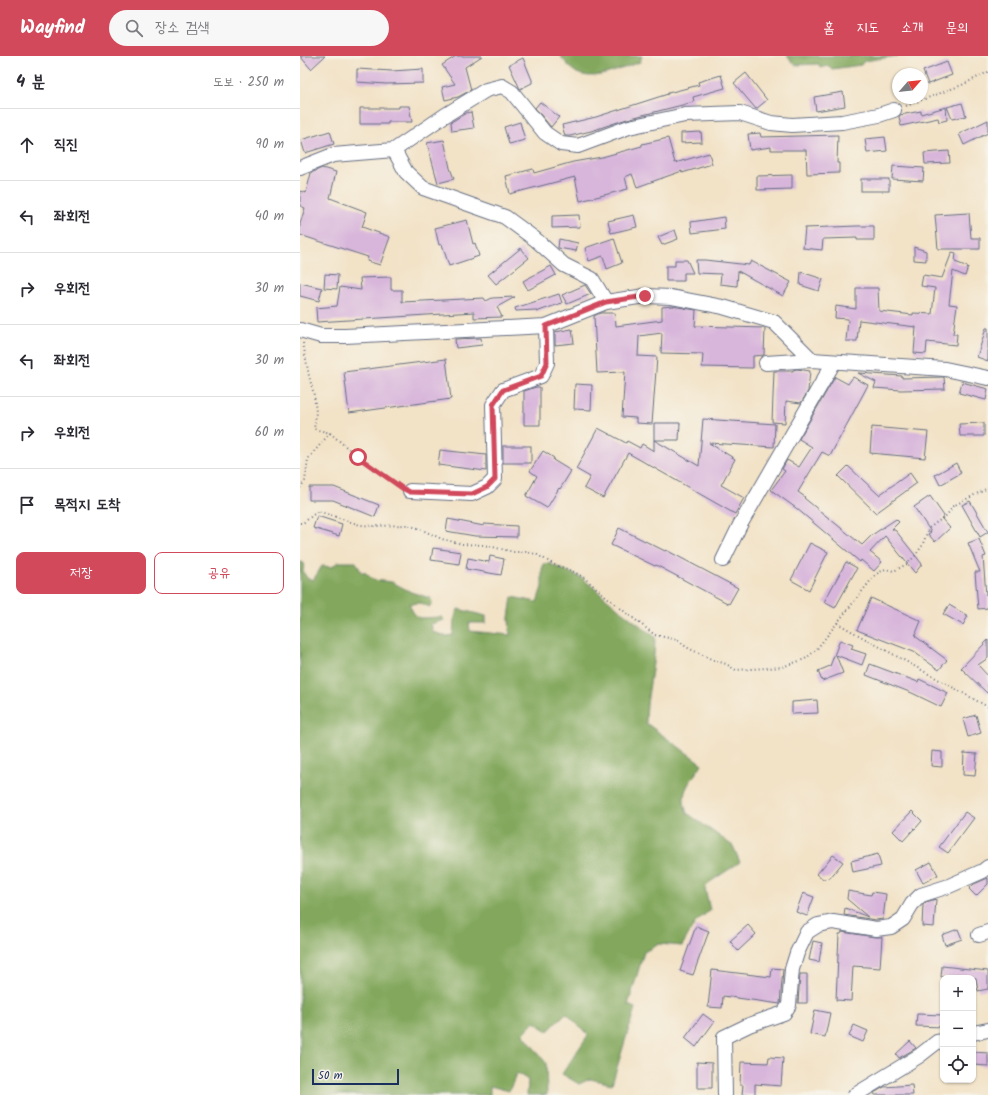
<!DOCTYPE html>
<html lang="ko">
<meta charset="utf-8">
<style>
:root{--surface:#fff;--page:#f7f7f7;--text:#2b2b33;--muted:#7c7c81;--line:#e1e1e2;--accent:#d1495b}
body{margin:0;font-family:Kalam,"Poor Story",sans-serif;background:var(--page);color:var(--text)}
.controls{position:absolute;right:12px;bottom:12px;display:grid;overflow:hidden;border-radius:8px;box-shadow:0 1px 3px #0004}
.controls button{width:36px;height:36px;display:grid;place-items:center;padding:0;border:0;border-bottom:1px solid var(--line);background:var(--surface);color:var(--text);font:20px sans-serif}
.compass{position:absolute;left:592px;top:12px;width:36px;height:36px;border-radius:50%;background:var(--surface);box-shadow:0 1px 3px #0004;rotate:62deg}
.scale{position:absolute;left:12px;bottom:10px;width:87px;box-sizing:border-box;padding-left:4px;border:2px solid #1b2f5e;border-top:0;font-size:11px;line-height:14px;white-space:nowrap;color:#1b2f5e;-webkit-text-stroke:3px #f7f3e8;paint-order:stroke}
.stop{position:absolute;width:12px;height:12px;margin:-9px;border:3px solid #d1495b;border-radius:50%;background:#fff}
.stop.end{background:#d1495b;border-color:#fff;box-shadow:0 1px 4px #0008}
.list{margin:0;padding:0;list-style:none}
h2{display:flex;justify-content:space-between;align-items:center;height:52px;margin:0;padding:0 16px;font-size:17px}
h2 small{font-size:13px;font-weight:400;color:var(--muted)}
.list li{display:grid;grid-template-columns:26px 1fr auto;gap:12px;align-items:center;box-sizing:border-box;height:72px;padding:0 16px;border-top:1px solid var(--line)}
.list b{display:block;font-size:15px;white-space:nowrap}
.list em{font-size:13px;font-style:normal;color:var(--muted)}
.actions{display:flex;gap:8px;padding:12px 16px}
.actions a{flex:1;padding:9px 0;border:1px solid var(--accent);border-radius:8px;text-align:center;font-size:14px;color:var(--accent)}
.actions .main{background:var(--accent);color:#fff}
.icon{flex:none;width:22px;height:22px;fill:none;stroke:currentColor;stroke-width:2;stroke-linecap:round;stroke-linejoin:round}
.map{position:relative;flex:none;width:688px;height:1039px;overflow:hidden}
header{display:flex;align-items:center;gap:24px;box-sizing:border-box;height:56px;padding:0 20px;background:var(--accent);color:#fff}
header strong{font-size:19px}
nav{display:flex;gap:22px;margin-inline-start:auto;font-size:14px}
.search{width:280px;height:36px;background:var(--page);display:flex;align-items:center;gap:10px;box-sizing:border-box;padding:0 14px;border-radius:22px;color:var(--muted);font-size:15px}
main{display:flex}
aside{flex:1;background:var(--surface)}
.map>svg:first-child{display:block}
.forest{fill:#83a85d;stroke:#4f6c5e}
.building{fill:#d8b6db}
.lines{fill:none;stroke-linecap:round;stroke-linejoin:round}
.street-casing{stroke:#666e82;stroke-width:16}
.path{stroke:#666e82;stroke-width:2;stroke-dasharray:1 3;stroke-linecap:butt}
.street{stroke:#fff;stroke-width:14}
.route{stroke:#d1495b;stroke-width:5}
</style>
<header>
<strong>Wayfind</strong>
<div class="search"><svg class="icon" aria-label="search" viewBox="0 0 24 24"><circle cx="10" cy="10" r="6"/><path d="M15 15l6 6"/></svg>장소 검색</div>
<nav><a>홈</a><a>지도</a><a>소개</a><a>문의</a></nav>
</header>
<main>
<aside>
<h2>4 분<small>도보 · 250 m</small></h2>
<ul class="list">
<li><svg class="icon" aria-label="ahead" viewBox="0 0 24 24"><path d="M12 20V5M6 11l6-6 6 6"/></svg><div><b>직진</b></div><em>90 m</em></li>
<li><svg class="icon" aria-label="left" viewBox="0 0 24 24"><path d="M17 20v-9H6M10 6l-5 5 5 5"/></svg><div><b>좌회전</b></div><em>40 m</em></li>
<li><svg class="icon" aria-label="right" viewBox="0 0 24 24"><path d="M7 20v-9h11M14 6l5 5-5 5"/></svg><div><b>우회전</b></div><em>30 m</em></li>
<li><svg class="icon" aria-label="left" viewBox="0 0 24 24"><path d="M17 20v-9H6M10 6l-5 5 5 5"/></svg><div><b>좌회전</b></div><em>30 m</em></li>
<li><svg class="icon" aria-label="right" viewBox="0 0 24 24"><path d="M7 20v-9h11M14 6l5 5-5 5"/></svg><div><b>우회전</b></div><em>60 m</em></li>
<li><svg class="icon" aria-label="arrive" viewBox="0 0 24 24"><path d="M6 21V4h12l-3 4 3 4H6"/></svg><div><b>목적지 도착</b></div></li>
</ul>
<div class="actions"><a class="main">저장</a><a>공유</a></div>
</aside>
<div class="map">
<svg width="688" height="1039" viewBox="0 0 688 1039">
<rect width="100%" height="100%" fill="#f7f3e8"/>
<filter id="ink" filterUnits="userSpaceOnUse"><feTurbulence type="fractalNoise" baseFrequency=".025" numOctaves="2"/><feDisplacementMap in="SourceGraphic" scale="8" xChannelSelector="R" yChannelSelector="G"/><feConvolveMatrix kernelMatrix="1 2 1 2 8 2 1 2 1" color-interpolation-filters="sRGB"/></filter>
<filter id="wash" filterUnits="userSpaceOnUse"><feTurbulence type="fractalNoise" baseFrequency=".012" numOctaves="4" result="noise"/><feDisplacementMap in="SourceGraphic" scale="16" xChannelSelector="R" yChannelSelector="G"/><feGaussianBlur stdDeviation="0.9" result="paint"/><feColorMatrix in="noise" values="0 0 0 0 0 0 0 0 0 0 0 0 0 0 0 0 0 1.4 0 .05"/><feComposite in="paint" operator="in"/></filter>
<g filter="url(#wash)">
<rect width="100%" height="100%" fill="#f2e2c6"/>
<g class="forest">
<path d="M260,0H342L340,6C322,12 295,26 277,17C271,14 265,5 260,0Z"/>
<polygon points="487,0 598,0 564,5 561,9 532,13 529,10 520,12 519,8 495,9"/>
<path d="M0,506L4,507L3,516L7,522L13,524L22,510L32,511L38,506H56L61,516L66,517L73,524L92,526L111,536L130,542L132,546L130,551L120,547L109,548L113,556L119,562L142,561L144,564L131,568L133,576L146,580L153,579L154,564L158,553L186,560V567H169L170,575L210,579L209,562L212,541L237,546L242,531V513L244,508L248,507L282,522L325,558L355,581C355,610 346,638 346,667L402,708C391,726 378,735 387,757L433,790L440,806L410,826L405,832L410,854L395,867L382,890L359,888L344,896L328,949L335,952L312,1028L290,1023L279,1028L262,1018L288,979L266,957L248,975L234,966L223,978L246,1007L247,1039H227L228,1024L217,1017L209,1035L190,1030V1039H0Z"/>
</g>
<g id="blocks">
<g class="building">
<polygon points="0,0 25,0 11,13"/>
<polygon points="156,0 182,0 165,11 171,34 158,41 145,44 142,31 155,28 142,9"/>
<polygon points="223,2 232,24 232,27 220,33 209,9"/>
<polygon points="647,6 652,19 628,28 623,15"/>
<polygon points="57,13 92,15 123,13 123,27 86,28 57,26"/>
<polygon points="446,17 467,44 456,53 434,27"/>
<polygon points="421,19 425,32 393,41 394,46 327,63 291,75 270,80 265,80 262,69 296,61 368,38 368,37 399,29 398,26"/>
<polygon points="543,36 545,50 516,55 514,41"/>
<polygon points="240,46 259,61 251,71 235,52"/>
<polygon points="662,47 666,60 652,63 647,51"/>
<polygon points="99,50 109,50 112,66 88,66 88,68 60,68 60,52 99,52"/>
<polygon points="646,51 647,64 639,66 638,62 601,70 599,61 600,59 621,55 621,58"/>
<polygon points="171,56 174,72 152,75 151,66 166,57"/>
<polygon points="688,64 688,77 664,89 659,78"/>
<polygon points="220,66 225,84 209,88 204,71"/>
<polygon points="30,75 34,88 5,97 1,84"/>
<polygon points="401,76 402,86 381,87 381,77"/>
<polygon points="460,77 461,81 538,79 537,107 539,107 539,117 507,118 506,94 471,94 471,91 450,94 448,78"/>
<polygon points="585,81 587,95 567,97 565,83"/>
<polygon points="368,82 375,107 409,97 412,108 382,117 382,115 337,131 332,118 325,121 328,133 280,145 275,121 210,138 206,120 233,113 234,117 273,106 302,101 342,90 342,88"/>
<polygon points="144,84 150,112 154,123 138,127 127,87"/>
<polygon points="649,95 650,107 625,108 624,97"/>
<polygon points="593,110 624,112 623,125 592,123"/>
<polygon points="22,112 36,116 30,142 67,156 62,171 90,181 80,209 67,205 68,201 0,179 0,168 5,152 0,150 0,135 6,137 11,117"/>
<polygon points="492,119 492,133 457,134 457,120"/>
<rect x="561" y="123" width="28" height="12"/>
<polygon points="669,157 671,182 680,182 680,193 638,193 635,159"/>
<polygon points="279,159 280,171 252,172 252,160"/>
<polygon points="334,159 337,171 311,177 308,165"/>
<polygon points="424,161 425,173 392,177 391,166"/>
<polygon points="167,164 173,188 175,187 179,200 149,210 142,188 139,189 135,172"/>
<polygon points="557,170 574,170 574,184 557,184 557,182 523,183 522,194 503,192 505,172"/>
<polygon points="375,174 378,183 362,189 358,181"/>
<polygon points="314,182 322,207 307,213 303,200 289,205 285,192"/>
<polygon points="259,183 278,187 276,195 258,192"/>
<polygon points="614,191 626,195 626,205 614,204"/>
<polygon points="221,192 229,202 196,228 188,219"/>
<polygon points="652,196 656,197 655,206 668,211 665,220 653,215 649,248 657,249 653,278 657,278 656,289 627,286 626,298 614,297 616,271 559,264 557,285 546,285 548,263 535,262 536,250 556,253 556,232 578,232 579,255 613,259 613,257 632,258 635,232 621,230 623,219 642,222"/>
<polygon points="375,204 387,204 393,217 384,217 384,225 366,225 366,210 375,210"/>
<polygon points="396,204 405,204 449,209 451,205 491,226 483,240 438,215 437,230 420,228 421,218 397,217"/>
<polygon points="251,210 256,219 228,234 223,225"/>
<polygon points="501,216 523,223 519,235 500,229"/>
<polygon points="25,218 38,219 37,233 24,232"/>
<polygon points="91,221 91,234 102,234 102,246 184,242 186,245 192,242 215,241 197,251 202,261 174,262 174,256 17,266 16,252 37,250 40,231 61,234 60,222"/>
<polygon points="0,227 22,232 19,245 0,240"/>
<polygon points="285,229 291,238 267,248 262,239"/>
<polygon points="259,238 262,247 236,256 236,254 216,255 215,252"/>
<polygon points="372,250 396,254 395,270 465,272 464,299 453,300 453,312 402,311 403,298 361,297 362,277 339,280 338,300 357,301 352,368 336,367 336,362 322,361 325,316 297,317 294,260 300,257 315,257 316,270 362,264 362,251"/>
<polygon points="686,272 688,272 688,305 677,301"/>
<polygon points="272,273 274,287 255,289 255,276"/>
<polygon points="181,282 182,289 156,292 155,283"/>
<polygon points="146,303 151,343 49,357 44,316"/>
<polygon points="497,313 510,315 508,335 501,347 486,345 485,367 472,366 474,315 493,315 493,314"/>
<polygon points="558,317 602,320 602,322 644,321 645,333 601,334 574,332 576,326"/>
<polygon points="535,321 548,328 553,321 568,329 530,400 522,396 498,436 505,441 504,442 562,489 572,479 596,463 599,466 592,473 596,475 622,508 615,517 585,480 570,496 582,506 574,515 561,504 560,506 496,452 471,434 485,415 482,413 487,404 499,411 512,391 499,383"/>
<polygon points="662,326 688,333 686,344 659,337"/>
<polygon points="275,328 292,329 291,354 274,353"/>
<polygon points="236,331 240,331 240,369 224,369 224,335"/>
<polygon points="403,363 475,368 474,391 409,387 435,403 421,429 444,442 435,458 328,397 303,442 284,432 290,421 276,413 298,372 326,387 327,385 340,392 342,388 354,395 354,384 399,410"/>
<polygon points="354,367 380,367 379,384 354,384"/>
<polygon points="684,367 684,380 660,380 659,368"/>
<polygon points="572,371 628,376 625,402 570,397"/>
<rect x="203" y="390" width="28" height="17"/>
<polygon points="140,394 186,399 186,415 138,409"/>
<polygon points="243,395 254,402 253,404 271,415 260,433 259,432 247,452 226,440 237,420 230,415"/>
<polygon points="656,407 661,417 640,429 635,419"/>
<polygon points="548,410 579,439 610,417 617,427 576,457 538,420"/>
<polygon points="9,431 34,431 79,449 75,461 33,444 9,444"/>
<polygon points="630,440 644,460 641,462 650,472 635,486 628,478 631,476 614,451"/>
<polygon points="670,445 688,476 680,481 662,449"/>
<polygon points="17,460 42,468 39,480 13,472"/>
<polygon points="148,463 184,470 184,468 217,470 217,481 175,480 146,475"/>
<polygon points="319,472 365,495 366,494 438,532 429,548 356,509 355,510 311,489"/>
<polygon points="679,483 686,500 683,501 686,539 688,538 688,552 678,553 675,516 680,516 668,487"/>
<polygon points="510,487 528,496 509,534 491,524"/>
<polygon points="133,492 161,496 159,508 131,504"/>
<polygon points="190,500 204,503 201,519 166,513 168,502 189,506"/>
<polygon points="546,506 557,512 535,552 524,546"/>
<polygon points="571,542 621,565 615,580 647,604 639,614 614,596 557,574"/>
<polygon points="649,549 668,560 663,569 643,558"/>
<polygon points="540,584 553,589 551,593 566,598 562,609 536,599 543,617 522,625 518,615 530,610"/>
<polygon points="688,584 688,602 678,609 688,620 688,638 661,612"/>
<polygon points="570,608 618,626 619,623 648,637 641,651 612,637 566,619"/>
<polygon points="517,644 518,657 492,658 492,646"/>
<polygon points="676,659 681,677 668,681 663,663"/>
<polygon points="632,695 642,696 642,711 631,710"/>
<polygon points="664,697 677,698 675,720 663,719"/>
<polygon points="612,755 622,765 615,773 613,772 614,773 603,785 593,775"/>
<polygon points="665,756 674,762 648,797 639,791"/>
<polygon points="578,798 581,810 553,816 551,805"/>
<polygon points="533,799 543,806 530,822 523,823 517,818"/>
<polygon points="631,806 638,819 623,827 616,814"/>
<polygon points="688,822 688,828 676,840 669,833 674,828"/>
<polygon points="548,835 571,839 572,836 586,838 583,863 576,864 544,859 545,852 568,861 547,843"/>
<polygon points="503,837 514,841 507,860 496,856"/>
<polygon points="636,843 634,871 622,870 623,849 626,846"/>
<polygon points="448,869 456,878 438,895 430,885"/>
<polygon points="396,870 409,875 393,919 380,915"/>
<polygon points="658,873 662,883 645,889 642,879"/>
<polygon points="542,876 575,881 582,881 580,912 553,910 551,945 536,944 539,878 541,878"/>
<polygon points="513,885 522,887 519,906 509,904"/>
<polygon points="642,910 688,915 688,933 678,935 676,922 641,921"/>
<polygon points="472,912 483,913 480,948 423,940 422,952 408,951 412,914 471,921"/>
<polygon points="500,918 507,918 507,947 498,947"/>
<polygon points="515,954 530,957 525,981 510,978"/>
<polygon points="403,958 414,966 396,991 385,982"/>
<polygon points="617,958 643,959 643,971 616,970"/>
<polygon points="554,969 568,975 563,986 549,980"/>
<polygon points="610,985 616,992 599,1002 596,998"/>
<polygon points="674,996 688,997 688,1010 673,1009"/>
<polygon points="469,1001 483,1002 481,1030 455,1028 455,1039 442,1039 443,1029 440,1029 441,1006 468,1007"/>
<polygon points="397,1006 412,1007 412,1032 397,1032"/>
<polygon points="612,1029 613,1039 574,1039 574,1037 584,1031"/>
</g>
</g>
</g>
<g filter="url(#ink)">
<use href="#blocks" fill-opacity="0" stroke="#666e82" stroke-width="1"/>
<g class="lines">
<defs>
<g id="street">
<polyline points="94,94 106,116 123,132 205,161 235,183 264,209 292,223 306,246"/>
<polyline points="0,112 33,99 94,94 144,60 186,34 202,30 212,36 245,77 261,88 278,90 329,71 385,59 440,57 471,67 492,69 542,66 579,59 594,54"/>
<polyline points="0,274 21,280 45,280 246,270 306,246 345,240 371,241 423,251 474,266 512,304"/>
<polyline points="466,307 512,304 645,313 688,322"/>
<polyline points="110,435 172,438 187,431 195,423 193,349 203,334 241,320 247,307 246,270"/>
<polyline points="423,504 440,469 534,306"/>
<polyline points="679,879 688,876"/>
<polyline points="673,977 688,974"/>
<polyline points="425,1039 424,981 449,969 484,957 489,949 492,913 497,897 507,876 518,869 533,866 576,873 591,871 603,863 612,848 621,839 649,830 683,815 688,811"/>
<polyline points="555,1039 619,1000 637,986 643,985"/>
</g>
</defs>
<use href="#street" class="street-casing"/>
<g class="path">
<polyline points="606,50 662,29 688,16"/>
<polyline points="3,287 9,320 14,339 16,356 14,373 30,377 58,401 99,430"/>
<polyline points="0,432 5,425 8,403 30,377"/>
<polyline points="0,467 3,467 18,455 60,469 75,470 106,469 118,472 142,483 162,488 184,489 214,496 226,496 236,498 255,509 270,514 283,521 320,552 355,579 378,584 386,591 411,603 426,608 436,614 482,611 505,603 516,594 537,567 575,519 585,513 594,515 607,508 615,500 622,490 629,472 647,459 653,450 688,432"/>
<polyline points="537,567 688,651"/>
</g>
<use href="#street" class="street"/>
</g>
</g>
<g class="lines" filter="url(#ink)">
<polyline class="route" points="58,401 102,432 110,436 172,438 187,431 195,423 193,349 203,334 241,320 247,307 246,270 306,246 345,240"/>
</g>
</svg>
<div class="controls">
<button>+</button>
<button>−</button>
<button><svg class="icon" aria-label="locate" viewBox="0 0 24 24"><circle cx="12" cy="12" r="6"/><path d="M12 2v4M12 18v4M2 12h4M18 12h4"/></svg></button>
</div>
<svg class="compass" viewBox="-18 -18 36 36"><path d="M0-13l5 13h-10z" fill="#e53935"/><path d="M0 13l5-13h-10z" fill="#7c7c81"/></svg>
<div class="scale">50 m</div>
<div class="stop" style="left:58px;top:401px"></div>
<div class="stop end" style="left:345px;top:240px"></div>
</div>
</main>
